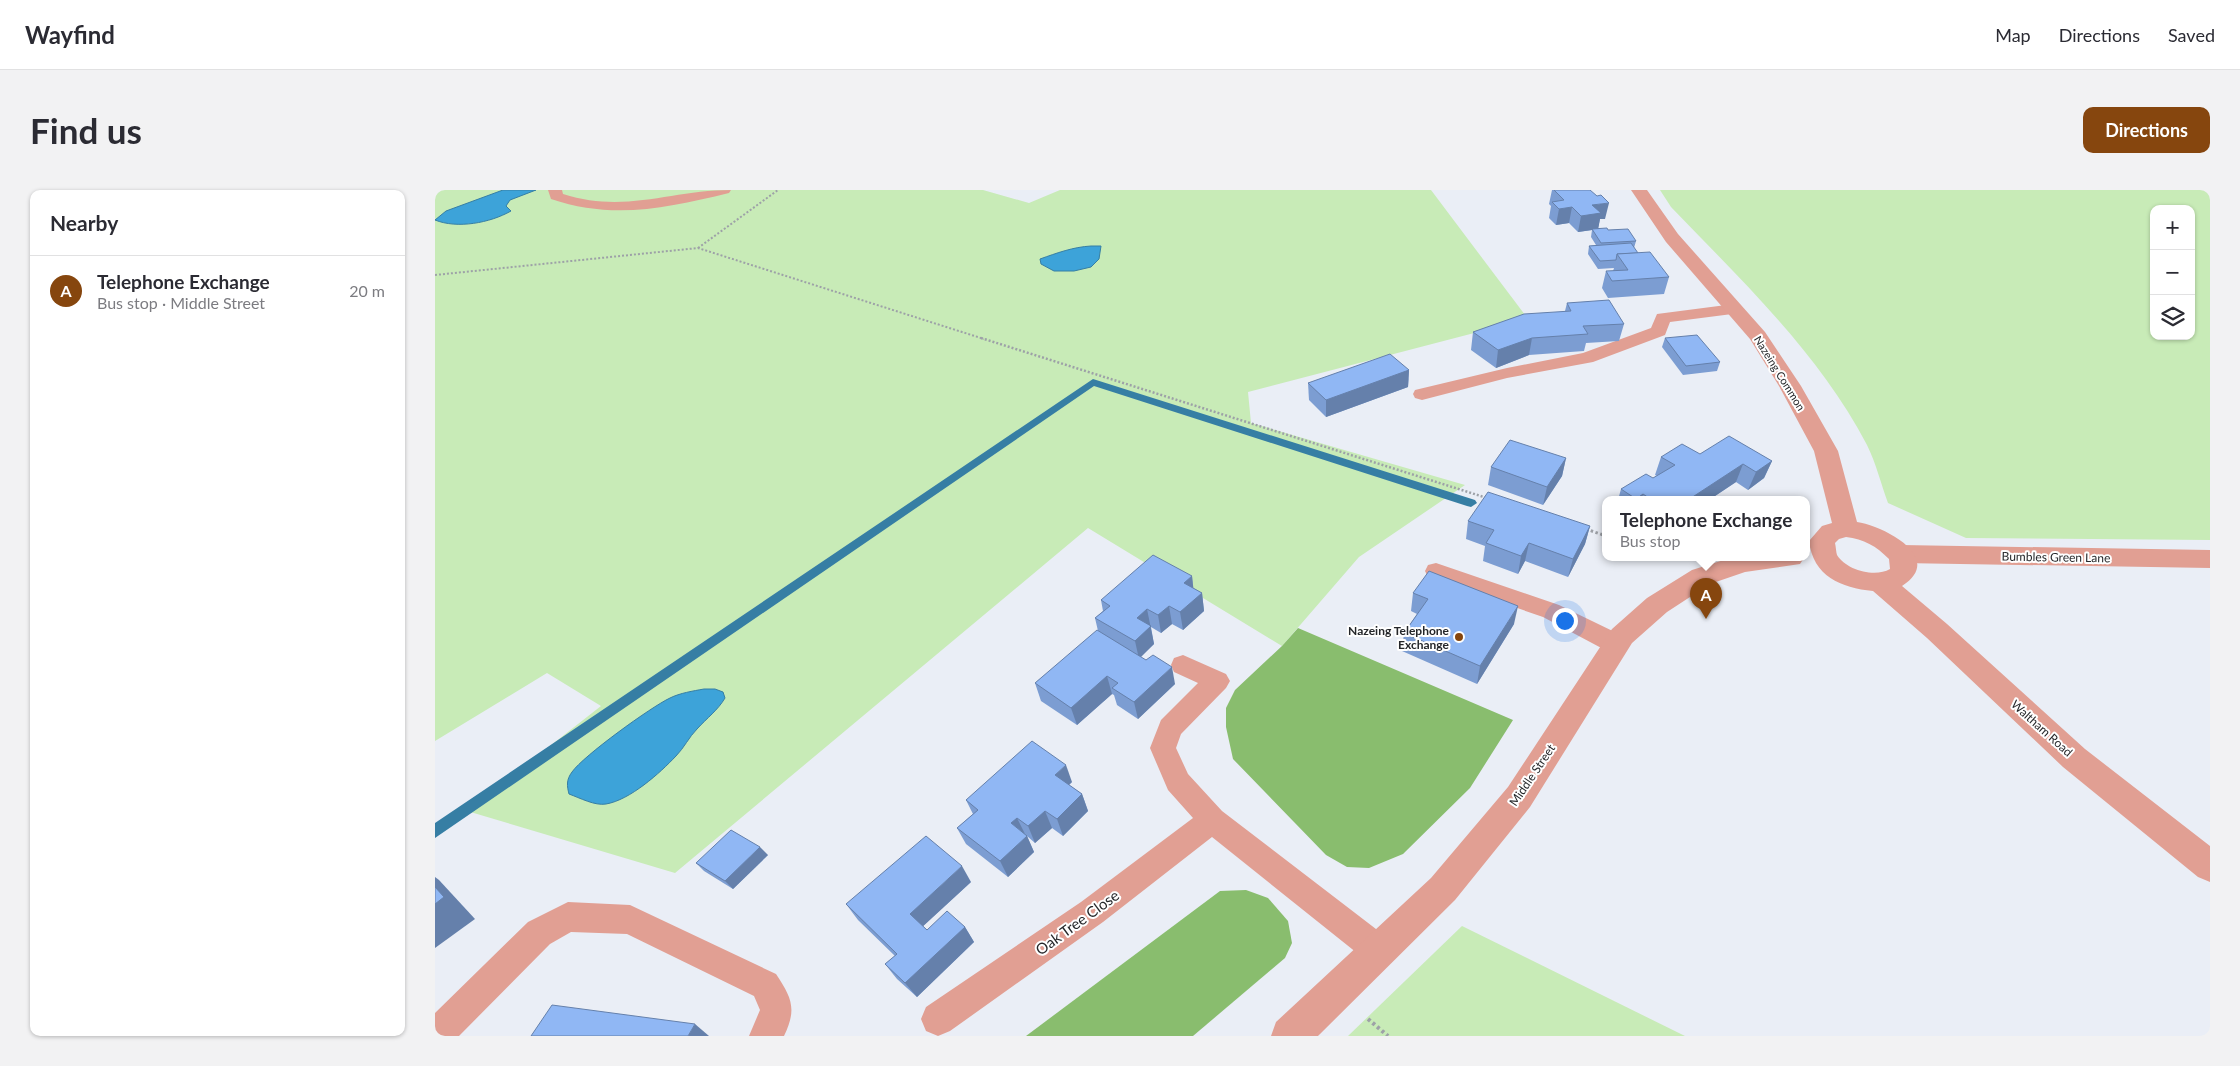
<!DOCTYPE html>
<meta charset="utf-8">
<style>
:root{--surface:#fff;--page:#f2f2f3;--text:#2b2b33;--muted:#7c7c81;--line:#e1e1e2;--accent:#86460e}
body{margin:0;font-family:Lato,sans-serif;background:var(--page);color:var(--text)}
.controls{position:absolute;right:15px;top:15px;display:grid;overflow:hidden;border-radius:10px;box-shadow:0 1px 4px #0004}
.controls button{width:45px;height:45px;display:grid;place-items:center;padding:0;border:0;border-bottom:1px solid var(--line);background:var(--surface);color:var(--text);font:25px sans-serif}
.you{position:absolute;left:1129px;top:430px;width:18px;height:18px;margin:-12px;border:4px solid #fff;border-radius:50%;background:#1a73e8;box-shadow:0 0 0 8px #1a73e833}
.badge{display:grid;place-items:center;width:32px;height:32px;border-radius:50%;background:var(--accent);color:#fff;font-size:16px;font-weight:700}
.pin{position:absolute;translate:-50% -41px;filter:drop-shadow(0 1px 2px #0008)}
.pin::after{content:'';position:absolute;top:26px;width:18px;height:15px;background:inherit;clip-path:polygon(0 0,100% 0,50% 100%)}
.popup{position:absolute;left:1167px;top:306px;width:208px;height:65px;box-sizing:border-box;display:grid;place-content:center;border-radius:10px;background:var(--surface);filter:drop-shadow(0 1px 4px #0005);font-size:16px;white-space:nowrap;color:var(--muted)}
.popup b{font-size:19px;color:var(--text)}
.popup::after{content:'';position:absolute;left:50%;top:100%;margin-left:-10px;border:10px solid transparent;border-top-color:var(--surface)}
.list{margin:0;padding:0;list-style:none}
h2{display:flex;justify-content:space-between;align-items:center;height:65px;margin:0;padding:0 20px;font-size:21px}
h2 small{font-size:16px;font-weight:400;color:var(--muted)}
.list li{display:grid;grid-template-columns:32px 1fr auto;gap:15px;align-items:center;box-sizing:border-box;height:70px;padding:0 20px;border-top:1px solid var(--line)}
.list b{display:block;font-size:19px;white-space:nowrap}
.list p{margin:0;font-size:16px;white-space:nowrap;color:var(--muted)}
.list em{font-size:16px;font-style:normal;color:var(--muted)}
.icon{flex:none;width:28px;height:28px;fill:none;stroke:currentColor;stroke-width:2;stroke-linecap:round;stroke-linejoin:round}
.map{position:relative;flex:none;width:1775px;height:846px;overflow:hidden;border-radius:10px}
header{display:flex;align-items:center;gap:30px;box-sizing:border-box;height:70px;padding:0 25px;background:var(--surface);border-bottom:1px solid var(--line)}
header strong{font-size:24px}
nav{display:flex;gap:28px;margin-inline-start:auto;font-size:18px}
.intro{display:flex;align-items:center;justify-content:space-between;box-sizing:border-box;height:120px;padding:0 30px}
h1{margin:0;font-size:35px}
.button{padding:12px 22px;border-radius:10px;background:var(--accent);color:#fff;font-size:18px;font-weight:700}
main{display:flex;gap:30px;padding:0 30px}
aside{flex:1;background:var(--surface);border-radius:10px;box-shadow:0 1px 4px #0004}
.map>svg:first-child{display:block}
.green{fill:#c8ebb7;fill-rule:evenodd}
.forest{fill:#89bd6e}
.water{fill:#3da3d9;stroke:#367ea4}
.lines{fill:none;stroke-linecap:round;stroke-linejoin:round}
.stream{fill:#367ea4;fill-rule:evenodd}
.path-far3{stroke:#9da1a7;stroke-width:2;stroke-dasharray:2 2;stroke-linecap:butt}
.path-far2{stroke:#9da1a7;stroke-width:2.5;stroke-dasharray:2 2;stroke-linecap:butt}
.path-far1{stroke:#9da1a7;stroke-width:3;stroke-dasharray:2.5 2.5;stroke-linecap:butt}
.path{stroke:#9da1a7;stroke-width:4;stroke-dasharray:3 3;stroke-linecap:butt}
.service{fill:#e19f93;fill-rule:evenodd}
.minor{fill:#e19f93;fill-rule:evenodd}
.tertiary{fill:#e19f93;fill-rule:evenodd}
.wall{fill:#7c9dd2}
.shaded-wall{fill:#6580ab}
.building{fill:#90b7f4;stroke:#6580ab}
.poi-dot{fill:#86460e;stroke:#fff;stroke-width:2}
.labels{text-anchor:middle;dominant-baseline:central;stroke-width:4;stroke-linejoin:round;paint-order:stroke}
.far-street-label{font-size:11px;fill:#25272a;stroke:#fff}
.street-label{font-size:12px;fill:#25272a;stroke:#fff}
.poi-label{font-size:12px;font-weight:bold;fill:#25272a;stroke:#fff;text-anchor:end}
.near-street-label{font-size:15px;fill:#25272a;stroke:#fff}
</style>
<header>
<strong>Wayfind</strong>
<nav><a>Map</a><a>Directions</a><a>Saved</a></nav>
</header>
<div class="intro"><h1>Find us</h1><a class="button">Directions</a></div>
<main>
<aside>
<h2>Nearby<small></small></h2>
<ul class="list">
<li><span class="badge">A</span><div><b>Telephone Exchange</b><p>Bus stop · Middle Street</p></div><em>20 m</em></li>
</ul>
</aside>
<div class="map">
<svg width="1775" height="846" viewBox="0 0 1775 846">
<rect width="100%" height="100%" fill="#eaeef6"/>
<g class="green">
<polygon points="0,0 548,0 594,13 625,0 996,0 1093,129 813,202 816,233 1030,295 924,367 847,456 653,338 240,683 32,621 166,516 112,483 0,551"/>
<path d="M1225,0H1775V350L1531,348L1453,313C1446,294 1441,273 1432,255C1384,163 1307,91 1236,17ZM1719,19H1756V146H1719Z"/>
<polygon points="1027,736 1250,846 913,846"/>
</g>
<g class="forest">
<polygon points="863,438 1078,530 1035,598 968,664 934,678 912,677 891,665 798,569 791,537 791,518 800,500 847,456"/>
<polygon points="811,700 833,708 853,731 857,753 850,768 758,846 591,846 785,701"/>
</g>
<g class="water">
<path d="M68,0H101L75,10L71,16L76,21C55,33 22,39 0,30L11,21Z"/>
<path d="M656,56H666L664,69L656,77L639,81H619L606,74L605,69C622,63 638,57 656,56Z"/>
<path d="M269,499H280L288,502L290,508C283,520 272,528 262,539C254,547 249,558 241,566C225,583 195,610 171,614C160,616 145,608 134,604C132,596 131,590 137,582C148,566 216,517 235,508C245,503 258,501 269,499Z"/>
</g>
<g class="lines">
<polygon class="stream" points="658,189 1040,310 1042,313 1036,317 1032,316 659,196 0,648 0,633"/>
<g class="path-far3">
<polyline points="263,58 343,0"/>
<polyline points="0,85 263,58 549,149"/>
</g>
<polyline class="path-far2" points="546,148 1052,308"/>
<polyline class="path-far1" points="1151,339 1171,346"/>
<polyline class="path" points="933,829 953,846"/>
<g class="service">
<path d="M113,0H127L128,4C190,24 236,0 296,0L294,3C232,18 178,30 116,9Z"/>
<polygon points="1299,114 1305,115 1307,119 1305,123 1235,132 1230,145 1158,172 1072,188 987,210 980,208 978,204 980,200 1072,178 1148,163 1216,138 1222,124"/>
<polygon points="1001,373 1124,415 1190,447 1193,454 1190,461 1181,463 1172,461 1108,427 993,387 990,381 993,375"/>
<polygon points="748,465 791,484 795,491 791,498 746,544 741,558 753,584 787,621 954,749 959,760 954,771 943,775 932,771 777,647 668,732 515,841 503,846 491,841 486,829 491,817 646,712 758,628 733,600 715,558 726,530 763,493 739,482 736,475 739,468"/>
<path d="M133,712L195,715L341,784C357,808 362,819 349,846H314L325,820L319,806L192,744L136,742L115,754L24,846H0V823L93,732Z"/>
</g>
<polygon class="minor" points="1466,355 1775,360 1775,378 1466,373 1457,370 1453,364 1457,358"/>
<g class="tertiary">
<path d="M1196,0H1212L1243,44L1330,142L1366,196L1403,261L1422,332C1449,336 1511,368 1467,396L1512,434L1650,559L1775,656V692L1763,687L1628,577L1492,448L1438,401C1406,398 1378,386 1374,351L1387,336L1397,333L1379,261L1344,196L1315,149L1231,52ZM1411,347C1429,349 1441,356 1454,369L1455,379C1440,388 1411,380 1402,365C1401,362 1401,357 1400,353L1404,349Z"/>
<polygon points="1295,368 1369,368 1365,374 1310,382 1275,394 1232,422 1197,453 1095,617 1020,710 883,846 836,846 841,832 996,688 1073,597 1177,439 1212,408 1257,380"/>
</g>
</g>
<g class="wall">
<polygon points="1117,0 1155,0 1170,29 1165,29 1163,38 1173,40 1201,51 1199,58 1203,63 1234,87 1229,104 1173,108 1167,98 1171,81 1178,81 1179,78 1163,79 1153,64 1154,56 1161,55 1156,47 1157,40 1143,42 1134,33 1121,35 1114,28 1116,16 1114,14"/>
<polygon points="1132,113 1189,134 1184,151 1151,153 1149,161 1094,165 1061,178 1036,160 1038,142 1130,121"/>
<polygon points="1230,148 1285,172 1282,181 1248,185 1227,157"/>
<polygon points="974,180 973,197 891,227 874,210 873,193"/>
<polygon points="1265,264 1337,271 1329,288 1313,300 1301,292 1274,310 1183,310 1186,299 1218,288 1222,286 1220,285 1226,267"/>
<polygon points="1131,268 1127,286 1108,315 1053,295 1056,277"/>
<polygon points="1033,331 1155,336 1150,354 1133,387 1090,371 1083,384 1048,371 1050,356 1031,349"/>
<polygon points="757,386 758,398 767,403 769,421 748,440 737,434 726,443 716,437 719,454 705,467 740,494 703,529 682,515 679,505 677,504 642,535 606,511 600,493 663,441 660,428 668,421 666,410"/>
<polygon points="978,403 1079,434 1042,494 967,461 969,443 982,424 976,421"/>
<polygon points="637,592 634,595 647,604 653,621 628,646 617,638 600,653 592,646 599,662 573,687 531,654 522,638 538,624 531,610"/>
<polygon points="333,665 298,699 269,681 261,673"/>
<polygon points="536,692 488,736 492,740 530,737 539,752 482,807 462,789 450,774 460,766 423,730 411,714"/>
</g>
<g class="shaded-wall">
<polygon points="1174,13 1170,29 1165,29 1163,40 1157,39 1157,40 1143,42 1146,26 1157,15"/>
<polygon points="1137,17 1134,33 1121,35 1124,19"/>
<polygon points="1097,148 1094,165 1061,178 1063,160"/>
<polygon points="974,180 973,197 891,227 891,210"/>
<polygon points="1131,268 1127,286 1108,315 1112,297"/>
<polygon points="1337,271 1329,288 1313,300 1321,282"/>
<polygon points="1308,274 1301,292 1274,310 1253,310"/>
<polygon points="1208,304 1206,310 1200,310 1201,309"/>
<polygon points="1155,336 1150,354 1133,387 1138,369"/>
<polygon points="1094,353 1090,371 1083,384 1086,366"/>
<polygon points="757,386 759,404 749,393"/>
<polygon points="767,403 769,421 748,440 745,422"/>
<polygon points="734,416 737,434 726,443 723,425"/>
<polygon points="1083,416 1079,434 1042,494 1045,476"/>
<polygon points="712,419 719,454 704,469 700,451 702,428"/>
<polygon points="737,477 740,494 703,529 699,512"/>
<polygon points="672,486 677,504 642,535 636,518"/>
<polygon points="631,575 637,592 626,602 620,585"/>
<polygon points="647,604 653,621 628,646 622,629"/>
<polygon points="610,621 617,638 600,653 593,636"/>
<polygon points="582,628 590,644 576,633"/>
<polygon points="592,646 599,662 573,687 565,671"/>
<polygon points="325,657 333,665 298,699 290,691"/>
<polygon points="527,676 536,692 485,739 475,724"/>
<polygon points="0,687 4,690 40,729 0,758"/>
<polygon points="530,737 539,752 482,807 470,793"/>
<polygon points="260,834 274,846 253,846"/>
</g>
<g class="building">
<polygon points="1119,0 1155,0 1162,6 1166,5 1174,13 1157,15 1166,23 1146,26 1137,17 1124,19 1117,12 1129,10"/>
<polygon points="1172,38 1173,40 1193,39 1201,51 1166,53 1157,39"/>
<polygon points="1196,53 1203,63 1182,64 1181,70 1165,71 1154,56"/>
<polygon points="1215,62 1234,87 1177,91 1171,81 1193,80 1182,64"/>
<polygon points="1174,110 1189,134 1148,136 1153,144 1097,148 1063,160 1038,142 1089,124 1136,121 1132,113"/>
<polygon points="1262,145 1285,172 1251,176 1230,148"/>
<polygon points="955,164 974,180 891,210 873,193"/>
<polygon points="1294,246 1337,271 1321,282 1308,274 1253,310 1217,310 1208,304 1201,309 1186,299 1211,284 1218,288 1240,275 1226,267 1247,254 1265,264"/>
<polygon points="1075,250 1131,268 1112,297 1056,277"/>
<polygon points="1053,302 1155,336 1138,369 1094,353 1086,366 1051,353 1059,340 1033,331"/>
<polygon points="718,365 757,386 749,393 767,403 745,422 734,416 723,425 712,419 702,428 716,436 700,451 660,428 675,416 666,410"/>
<polygon points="994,381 1083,416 1045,476 969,443 993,409 978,403"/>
<polygon points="662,440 711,470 718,465 737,477 699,512 677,498 683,493 672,486 636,518 600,493"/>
<polygon points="597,551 631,575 620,585 647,604 622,629 610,621 593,636 582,628 576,633 592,646 565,671 522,638 543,620 531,610"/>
<polygon points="296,640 325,657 290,691 261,673"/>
<polygon points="491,646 527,676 475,724 492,740 512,721 530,737 470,793 450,774 462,764 411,714"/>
<polygon points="0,697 9,707 0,714"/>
<polygon points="117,815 260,834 253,846 96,846"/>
</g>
<circle class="poi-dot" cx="1024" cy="447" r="5"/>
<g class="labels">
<g class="far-street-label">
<text transform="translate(1345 183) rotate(58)">Nazeing Common</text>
</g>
<g class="street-label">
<text transform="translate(1621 367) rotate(1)">Bumbles Green Lane</text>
<text transform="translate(1607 538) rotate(42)">Waltham Road</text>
<text transform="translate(1097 585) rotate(-56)">Middle Street</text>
</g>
<g class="poi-label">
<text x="1014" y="440">Nazeing Telephone<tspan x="1014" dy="14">Exchange</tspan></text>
</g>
<g class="near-street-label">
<text transform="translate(642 732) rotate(-36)">Oak Tree Close</text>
</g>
</g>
</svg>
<div class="controls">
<button>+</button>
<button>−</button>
<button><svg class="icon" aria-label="layers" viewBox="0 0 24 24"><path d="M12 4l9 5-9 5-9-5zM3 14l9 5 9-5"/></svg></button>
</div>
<div class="you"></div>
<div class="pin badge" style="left:1271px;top:429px">A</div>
<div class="popup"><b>Telephone Exchange</b>Bus stop</div>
</div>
</main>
